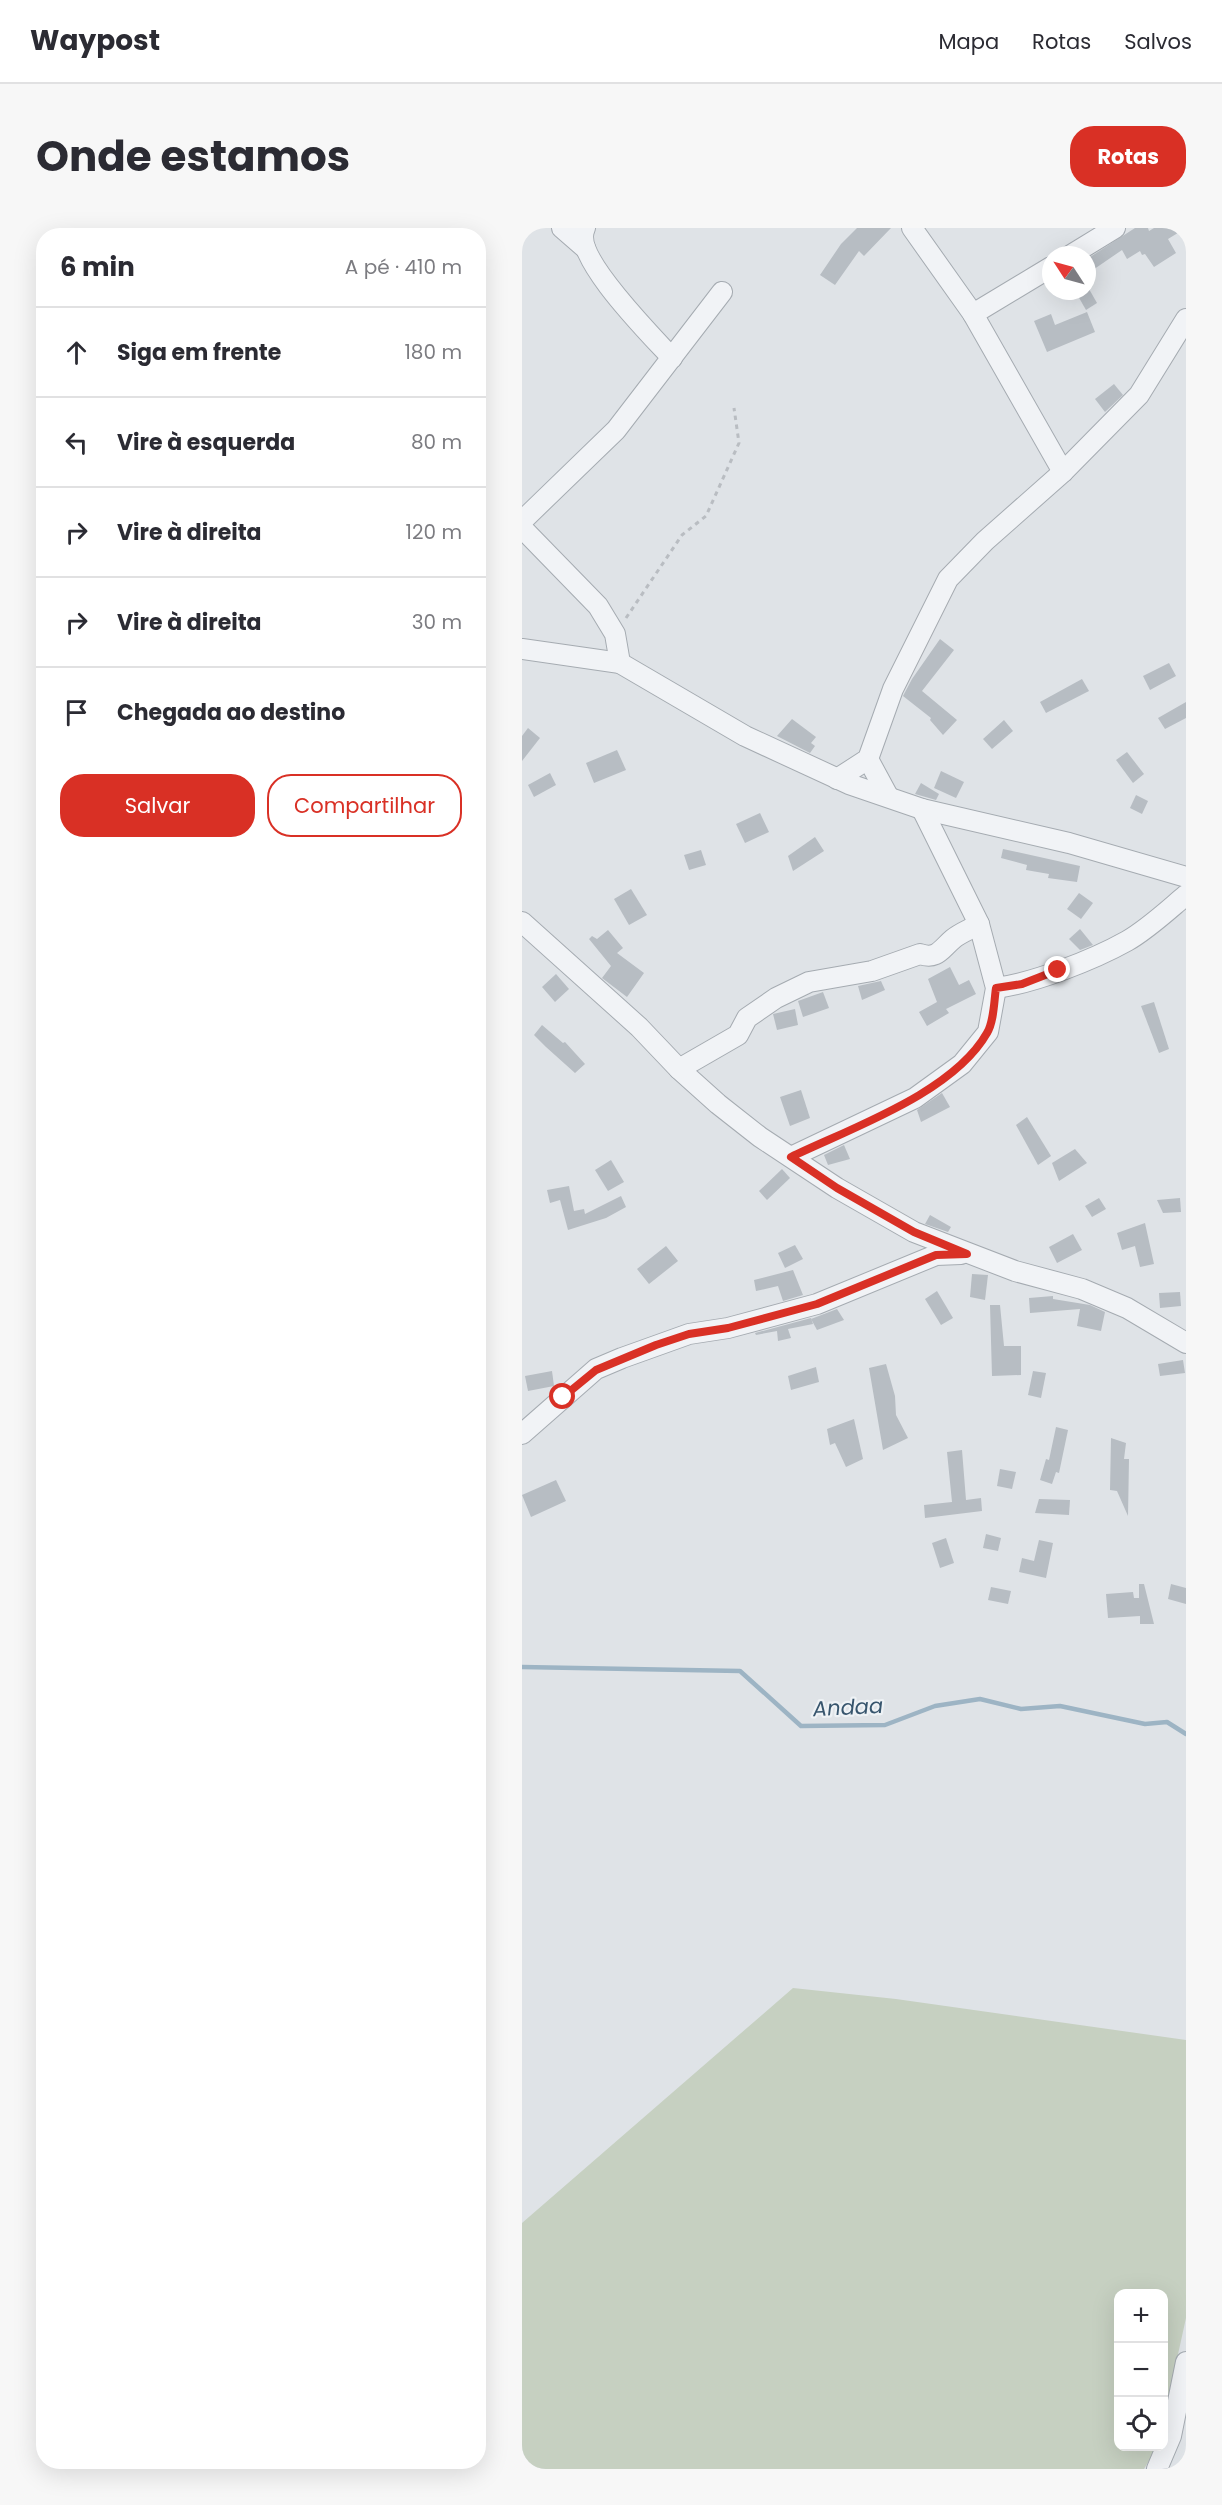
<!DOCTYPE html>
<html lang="pt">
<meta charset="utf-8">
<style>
:root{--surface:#fff;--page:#f7f7f7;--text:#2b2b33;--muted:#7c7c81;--line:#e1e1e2;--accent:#d93025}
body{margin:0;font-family:Poppins,sans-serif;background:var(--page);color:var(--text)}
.controls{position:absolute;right:18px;bottom:18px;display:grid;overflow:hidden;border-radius:12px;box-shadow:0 6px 24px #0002}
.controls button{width:54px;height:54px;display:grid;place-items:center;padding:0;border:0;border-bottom:2px solid var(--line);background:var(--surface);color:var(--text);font:30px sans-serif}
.compass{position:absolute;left:520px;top:18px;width:54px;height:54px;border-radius:50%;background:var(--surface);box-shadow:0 6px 24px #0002;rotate:306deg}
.stop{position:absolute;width:18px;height:18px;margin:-14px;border:4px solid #d93025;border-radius:50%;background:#fff}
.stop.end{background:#d93025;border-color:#fff;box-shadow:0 2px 6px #0008}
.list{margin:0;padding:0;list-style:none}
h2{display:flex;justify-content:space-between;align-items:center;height:78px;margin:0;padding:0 24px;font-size:26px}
h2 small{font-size:20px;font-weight:400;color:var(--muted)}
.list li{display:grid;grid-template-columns:39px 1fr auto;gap:18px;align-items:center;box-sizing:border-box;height:90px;padding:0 24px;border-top:2px solid var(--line)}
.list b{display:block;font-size:22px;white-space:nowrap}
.list em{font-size:20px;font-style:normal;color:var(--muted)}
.actions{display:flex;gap:12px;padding:18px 24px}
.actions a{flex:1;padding:14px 0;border:2px solid var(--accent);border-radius:24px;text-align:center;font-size:21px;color:var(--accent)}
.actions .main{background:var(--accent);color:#fff}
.icon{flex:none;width:33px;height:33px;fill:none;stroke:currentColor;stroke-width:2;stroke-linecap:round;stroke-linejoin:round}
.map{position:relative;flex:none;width:664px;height:2241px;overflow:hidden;border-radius:24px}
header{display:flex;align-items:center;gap:36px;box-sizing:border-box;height:84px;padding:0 30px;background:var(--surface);border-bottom:2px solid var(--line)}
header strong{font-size:28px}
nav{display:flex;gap:33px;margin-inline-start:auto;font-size:21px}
.intro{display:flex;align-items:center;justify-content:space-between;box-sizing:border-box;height:144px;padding:0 36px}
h1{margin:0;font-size:42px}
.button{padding:15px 27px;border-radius:24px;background:var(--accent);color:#fff;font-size:21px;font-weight:700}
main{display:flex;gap:36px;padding:0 36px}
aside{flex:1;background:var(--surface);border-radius:24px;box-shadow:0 6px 24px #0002}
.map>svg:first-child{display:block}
.green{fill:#c6d0c1}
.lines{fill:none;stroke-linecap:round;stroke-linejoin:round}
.stream{stroke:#9db4c4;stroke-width:4.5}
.building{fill:#b7bdc3}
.minor-casing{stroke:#a5abb1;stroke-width:22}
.path{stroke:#b9bdc2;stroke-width:3;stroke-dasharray:4.5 4.5;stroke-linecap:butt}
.minor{stroke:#f1f3f6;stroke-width:20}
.route{stroke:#d93025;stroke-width:8}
.labels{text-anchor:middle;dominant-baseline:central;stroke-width:4.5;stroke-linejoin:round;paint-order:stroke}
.water-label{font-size:21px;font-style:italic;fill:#37556d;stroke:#eef2f5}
</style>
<header>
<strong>Waypost</strong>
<nav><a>Mapa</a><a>Rotas</a><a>Salvos</a></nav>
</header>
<div class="intro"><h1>Onde estamos</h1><a class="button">Rotas</a></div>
<main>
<aside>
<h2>6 min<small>A pé · 410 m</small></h2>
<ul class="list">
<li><svg class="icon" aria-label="ahead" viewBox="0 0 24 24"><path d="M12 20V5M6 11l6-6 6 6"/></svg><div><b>Siga em frente</b></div><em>180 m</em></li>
<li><svg class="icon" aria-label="left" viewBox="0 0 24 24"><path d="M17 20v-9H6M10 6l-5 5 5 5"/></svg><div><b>Vire à esquerda</b></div><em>80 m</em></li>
<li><svg class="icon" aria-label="right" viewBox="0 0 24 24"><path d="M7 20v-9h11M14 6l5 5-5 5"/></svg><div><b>Vire à direita</b></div><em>120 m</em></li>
<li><svg class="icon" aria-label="right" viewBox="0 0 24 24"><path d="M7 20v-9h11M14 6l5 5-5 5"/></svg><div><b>Vire à direita</b></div><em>30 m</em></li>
<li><svg class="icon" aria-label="arrive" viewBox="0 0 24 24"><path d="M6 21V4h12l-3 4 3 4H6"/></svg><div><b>Chegada ao destino</b></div></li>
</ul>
<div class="actions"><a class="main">Salvar</a><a>Compartilhar</a></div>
</aside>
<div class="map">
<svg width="664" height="2241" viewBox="0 0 664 2241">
<rect width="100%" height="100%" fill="#dfe3e7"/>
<polygon class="green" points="271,1760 374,1771 664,1812 664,2090 642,2190 642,2066 596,2066 596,2218 635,2219 622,2241 0,2241 0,1995"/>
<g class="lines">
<polyline class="stream" points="0,1439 218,1443 279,1498 363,1497 413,1478 458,1471 499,1481 538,1478 623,1496 645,1494 664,1506"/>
</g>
<g class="building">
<polygon points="335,0 369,0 342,28 337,23 313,57 298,47 319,16"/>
<polygon points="613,0 626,0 627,3 632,0 664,0 646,11 654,25 632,39 623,26 620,27 618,23 605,31 600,22 565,46 565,31"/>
<polygon points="567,61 575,75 564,82 556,68"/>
<polygon points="565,84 573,104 525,124 512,93 529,86 533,97"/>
<polygon points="592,156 601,167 583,184 573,171"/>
<polygon points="418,411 432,422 400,463 435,492 421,507 408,492 409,490 381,468 390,451"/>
<polygon points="647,435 654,448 628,462 621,448"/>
<polygon points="560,451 567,463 524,485 518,474"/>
<polygon points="664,474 664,490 643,501 636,490"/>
<polygon points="270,491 294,509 289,515 293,518 288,525 255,508"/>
<polygon points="482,492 491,503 470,521 461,511"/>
<polygon points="6,500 18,510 0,533 0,508"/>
<polygon points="95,522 104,542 72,555 64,535"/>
<polygon points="605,524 622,546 611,555 594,532"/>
<polygon points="419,543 442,554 434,570 412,560"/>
<polygon points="28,545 34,557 12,569 6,557"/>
<polygon points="399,555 417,566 414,572 393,566"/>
<polygon points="614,567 626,573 620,586 608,580"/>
<polygon points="238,585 247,604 223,615 214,596"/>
<polygon points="293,609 302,623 271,643 266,628"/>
<polygon points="481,621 558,638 555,654 526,650 527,646 504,642 505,637 479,630"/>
<polygon points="179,622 184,637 167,642 162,627"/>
<polygon points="109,661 125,687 107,697 92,671"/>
<polygon points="557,665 571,675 559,691 545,681"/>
<polygon points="558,701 571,717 558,722 547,711"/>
<polygon points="86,702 101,720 95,725 122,745 105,769 80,750 89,738 67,711 70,708 75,711"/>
<polygon points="428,739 437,757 447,752 454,766 424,781 427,785 405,798 397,784 415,774 406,751"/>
<polygon points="34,746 47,761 33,774 20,759"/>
<polygon points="359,753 363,762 340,772 336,758"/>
<polygon points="301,764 307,780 281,789 276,773"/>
<polygon points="632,774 647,821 637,825 619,778"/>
<polygon points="273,781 276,797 255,802 251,786"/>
<polygon points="20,797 41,815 43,814 63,836 53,845 24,819 12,807"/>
<polygon points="279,862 288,890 268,898 258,869"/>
<polygon points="420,865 428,879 399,894 395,882"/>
<polygon points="505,889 529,928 516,937 494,897"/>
<polygon points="322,917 328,931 306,937 302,927"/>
<polygon points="553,921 565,935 537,953 530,935"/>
<polygon points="89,932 102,954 86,963 73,942"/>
<polygon points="260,941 268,950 245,972 237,963"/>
<polygon points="47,958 52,983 62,981 63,986 99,968 104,979 84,990 46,1002 38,972 28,975 25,962"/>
<polygon points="577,970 584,981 570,989 563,978"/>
<polygon points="658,970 659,984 641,985 635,972"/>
<polygon points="408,987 429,999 426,1004 403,996"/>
<polygon points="623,995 632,1036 618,1039 613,1018 600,1022 595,1005"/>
<polygon points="551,1006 560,1022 535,1035 527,1019"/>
<polygon points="273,1017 281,1031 263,1040 256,1025"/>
<polygon points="144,1018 156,1033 127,1056 115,1041"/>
<polygon points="271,1042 281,1067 261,1073 256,1058 234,1063 232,1052"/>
<polygon points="450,1046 466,1047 463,1072 448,1069"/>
<polygon points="415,1063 431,1090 419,1097 403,1071"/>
<polygon points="658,1064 659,1078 638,1080 637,1065"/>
<polygon points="531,1068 531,1071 568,1077 583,1084 579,1103 555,1098 558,1081 508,1085 507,1070"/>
<polygon points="468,1077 478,1077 482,1118 499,1118 499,1147 470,1148"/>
<polygon points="315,1081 322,1092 295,1102 289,1091"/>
<polygon points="289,1090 291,1096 266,1101 269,1110 256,1113 255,1103 234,1107 233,1105"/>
<polygon points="661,1132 663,1145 638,1148 636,1136"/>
<polygon points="364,1136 373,1168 374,1187 386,1210 361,1222 347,1140"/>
<polygon points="294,1139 297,1154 269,1162 266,1148"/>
<polygon points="30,1143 32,1158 6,1163 3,1148"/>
<polygon points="511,1143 524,1145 519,1170 506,1167"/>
<polygon points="332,1191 341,1231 324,1239 313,1215 308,1217 305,1201"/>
<polygon points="534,1199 546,1202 537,1245 534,1244 530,1256 518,1252 524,1231 527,1232"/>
<polygon points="589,1210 604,1215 602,1231 607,1231 606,1288 595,1263 588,1262"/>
<polygon points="440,1222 444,1272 459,1270 460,1283 403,1290 402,1277 430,1274 425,1224"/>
<polygon points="478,1241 494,1244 490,1261 475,1258"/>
<polygon points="34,1252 44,1273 9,1289 0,1267"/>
<polygon points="517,1271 548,1272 547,1287 513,1285"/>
<polygon points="464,1306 479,1310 476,1323 461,1320"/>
<polygon points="424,1310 432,1335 418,1340 410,1315"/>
<polygon points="517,1312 531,1315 524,1350 497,1344 500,1330 512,1333"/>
<polygon points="617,1356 622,1356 632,1396 618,1396 618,1388 586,1390 584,1366 611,1364 612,1370 617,1370"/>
<polygon points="649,1356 664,1360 664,1376 646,1371"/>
<polygon points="469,1359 489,1363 486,1376 466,1372"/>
</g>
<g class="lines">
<defs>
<g id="minor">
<polyline points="40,0 63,20"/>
<path d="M63,0C49,28 131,109 150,130"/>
<polyline points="390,0 451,86 541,244"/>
<polyline points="549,27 593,0"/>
<polyline points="451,86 529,39"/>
<polyline points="0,293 94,202 200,64"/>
<polyline points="0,300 76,378 93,406 98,435"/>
<polyline points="0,421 98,435 223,508 327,556 400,581 547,615 664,649"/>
<polyline points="346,531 366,568"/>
<polyline points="315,551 346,531 371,461 426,351 463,313 541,244 617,167 664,91"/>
<polyline points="0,694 117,799 157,841 196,876 238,909 315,960 392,1004 493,1043 560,1061 605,1080 664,1115"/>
<path d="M474,760C512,755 571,732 605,713C626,701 645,683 664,667"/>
<path d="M157,841L216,807L225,790L254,770L287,754L350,743L398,726C415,732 419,721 431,711C438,705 449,701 457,696"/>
<polyline points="269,929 393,870 440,836 466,804 474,760 457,696 400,581"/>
<polyline points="0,1206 74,1141 100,1130 167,1106 206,1100 295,1076 414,1027 439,1026"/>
<polyline points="635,2241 649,2208 664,2134"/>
</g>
</defs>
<use href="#minor" class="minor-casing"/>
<polyline class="path" points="104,390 160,307 184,288 217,215 212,180"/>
<use href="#minor" class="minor"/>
</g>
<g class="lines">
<path class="route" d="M41,1169L74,1142L134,1117L167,1106L206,1100L295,1076L414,1027L445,1026L392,1004L315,960L269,929C329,900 431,865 465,805C472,794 472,773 474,760L500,756L536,742"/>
</g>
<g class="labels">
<g class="water-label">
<text transform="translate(326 1479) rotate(-3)">Andaa</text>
</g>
</g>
</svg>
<div class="controls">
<button>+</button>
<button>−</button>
<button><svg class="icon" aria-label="locate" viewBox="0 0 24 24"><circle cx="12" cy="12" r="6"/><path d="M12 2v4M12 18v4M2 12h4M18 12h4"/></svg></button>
</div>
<svg class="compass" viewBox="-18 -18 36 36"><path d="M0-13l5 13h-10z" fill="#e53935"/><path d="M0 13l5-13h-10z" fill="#7c7c81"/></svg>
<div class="stop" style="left:41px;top:1169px"></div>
<div class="stop end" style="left:536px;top:742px"></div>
</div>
</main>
